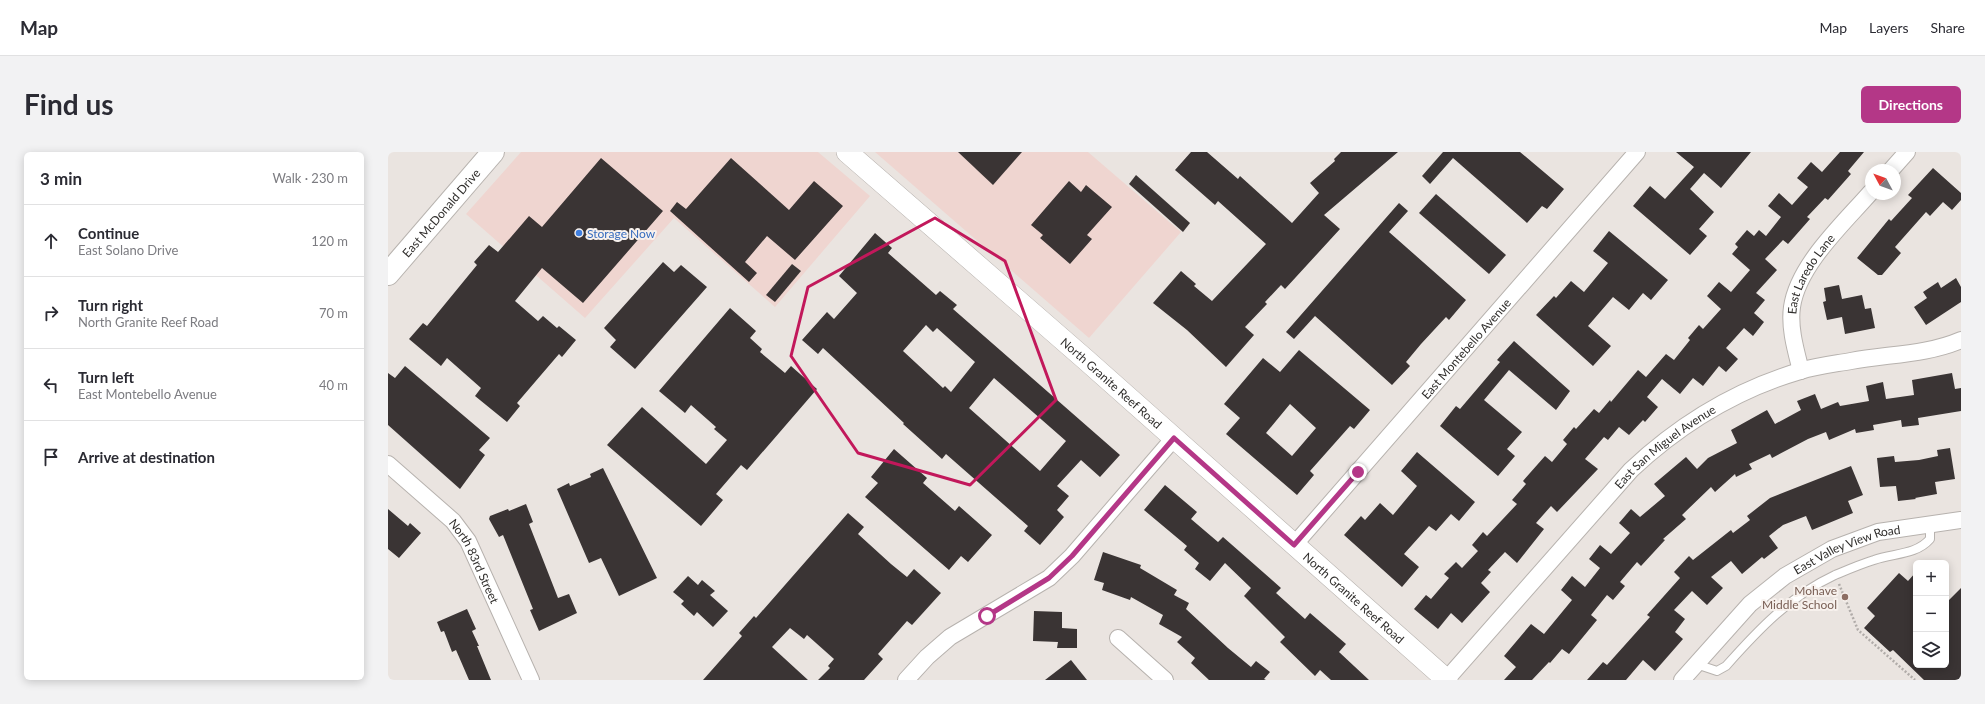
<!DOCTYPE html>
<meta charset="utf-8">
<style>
:root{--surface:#fff;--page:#f2f2f3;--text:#2b2b33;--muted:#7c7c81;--line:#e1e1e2;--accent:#b43787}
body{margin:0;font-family:Lato,sans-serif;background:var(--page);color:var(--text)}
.controls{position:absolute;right:12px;bottom:12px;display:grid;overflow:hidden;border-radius:6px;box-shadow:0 2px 10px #0003}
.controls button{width:36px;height:36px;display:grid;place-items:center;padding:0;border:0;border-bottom:1px solid var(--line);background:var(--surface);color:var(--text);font:20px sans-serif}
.compass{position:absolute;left:1477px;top:12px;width:36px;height:36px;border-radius:50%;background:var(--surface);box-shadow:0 2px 10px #0003;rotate:311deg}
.stop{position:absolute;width:12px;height:12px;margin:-9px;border:3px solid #b43787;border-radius:50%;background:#fff}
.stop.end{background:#b43787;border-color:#fff;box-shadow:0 1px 4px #0008}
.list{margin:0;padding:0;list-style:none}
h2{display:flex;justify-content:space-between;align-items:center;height:52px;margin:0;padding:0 16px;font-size:17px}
h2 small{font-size:13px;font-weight:400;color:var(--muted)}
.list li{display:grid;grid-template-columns:26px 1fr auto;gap:12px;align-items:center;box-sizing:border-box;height:72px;padding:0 16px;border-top:1px solid var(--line)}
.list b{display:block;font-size:15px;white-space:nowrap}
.list p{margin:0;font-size:13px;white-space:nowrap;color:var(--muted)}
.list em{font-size:13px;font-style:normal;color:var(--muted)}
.icon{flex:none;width:22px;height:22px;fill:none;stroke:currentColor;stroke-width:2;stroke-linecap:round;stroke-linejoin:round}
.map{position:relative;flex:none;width:1573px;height:528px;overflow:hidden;border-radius:6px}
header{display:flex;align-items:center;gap:24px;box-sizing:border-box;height:56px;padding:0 20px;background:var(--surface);border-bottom:1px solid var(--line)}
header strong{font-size:19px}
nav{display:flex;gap:22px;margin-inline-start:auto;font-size:14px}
.intro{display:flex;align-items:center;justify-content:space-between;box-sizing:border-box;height:96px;padding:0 24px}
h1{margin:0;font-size:28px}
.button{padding:10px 18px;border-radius:6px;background:var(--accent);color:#fff;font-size:14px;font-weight:700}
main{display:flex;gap:24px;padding:0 24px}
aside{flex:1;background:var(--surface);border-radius:6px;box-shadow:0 2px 10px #0003}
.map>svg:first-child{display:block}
.commercial{fill:#efd5d0}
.building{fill:#3a3434;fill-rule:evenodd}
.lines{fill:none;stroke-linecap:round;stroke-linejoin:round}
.service-casing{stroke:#b7b2ae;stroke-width:10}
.minor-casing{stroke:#b7b2ae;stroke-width:18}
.tertiary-casing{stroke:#b7b2ae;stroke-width:22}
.secondary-casing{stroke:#b7b2ae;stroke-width:24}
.path{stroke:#b1aca9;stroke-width:2.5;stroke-dasharray:2 2;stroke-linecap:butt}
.service{stroke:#fff;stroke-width:8}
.minor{stroke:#fff;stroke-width:16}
.tertiary{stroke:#fff;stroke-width:21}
.secondary{stroke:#fff;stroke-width:22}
.route{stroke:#b43787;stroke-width:5}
.marked{fill:none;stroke:#c2185b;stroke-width:3;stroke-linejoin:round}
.shop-dot{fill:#3f7fe0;stroke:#f7f1ed;stroke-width:1.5}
.education-dot{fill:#8d6e63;stroke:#f7f1ed;stroke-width:1.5}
.labels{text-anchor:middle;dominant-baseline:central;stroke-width:4;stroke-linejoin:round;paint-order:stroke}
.street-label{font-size:12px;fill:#302e2c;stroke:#f7f1ed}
.shop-label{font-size:12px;fill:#366cbe;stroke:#f7f1ed;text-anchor:start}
.education-label{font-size:12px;fill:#785e54;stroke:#f7f1ed;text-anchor:end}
</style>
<header>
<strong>Map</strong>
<nav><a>Map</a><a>Layers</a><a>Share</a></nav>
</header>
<div class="intro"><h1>Find us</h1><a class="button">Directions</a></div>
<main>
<aside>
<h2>3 min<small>Walk · 230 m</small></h2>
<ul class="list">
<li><svg class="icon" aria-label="ahead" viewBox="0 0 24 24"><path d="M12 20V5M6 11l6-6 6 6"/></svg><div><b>Continue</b><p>East Solano Drive</p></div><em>120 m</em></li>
<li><svg class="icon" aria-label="right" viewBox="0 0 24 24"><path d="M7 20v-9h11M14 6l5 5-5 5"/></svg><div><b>Turn right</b><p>North Granite Reef Road</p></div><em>70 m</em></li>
<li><svg class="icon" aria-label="left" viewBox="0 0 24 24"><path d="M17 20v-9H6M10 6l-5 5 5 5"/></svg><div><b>Turn left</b><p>East Montebello Avenue</p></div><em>40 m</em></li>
<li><svg class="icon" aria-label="arrive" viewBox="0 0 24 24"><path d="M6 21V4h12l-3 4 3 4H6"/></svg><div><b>Arrive at destination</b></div></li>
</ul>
</aside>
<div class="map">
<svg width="1573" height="528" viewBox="0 0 1573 528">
<rect width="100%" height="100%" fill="#eae4e0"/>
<g class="commercial">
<polygon points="133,0 430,0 482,44 387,155 286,66 197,166 78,62"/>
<polygon points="487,0 700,0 793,80 701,186"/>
</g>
<g class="building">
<polygon points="570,0 634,0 605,33"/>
<polygon points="803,0 819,0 850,27 852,24 904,71 931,41 922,31 947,9 946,7 953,0 1010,0 936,63 952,77 897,137 893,133 877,150 879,152 857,175 866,183 838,215 799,178 765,151 793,119 808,132 806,134 824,149 878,92 830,49 827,53 787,18"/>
<polygon points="1055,0 1132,0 1176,37 1159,57 1154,54 1139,71 1065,6 1042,32 1034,24"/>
<polygon points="1288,0 1363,0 1333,36 1316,21 1302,37 1326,60 1311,77 1319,84 1302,103 1245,54 1262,34 1277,47 1306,15"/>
<polygon points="1452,0 1476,0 1460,19 1463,22 1440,48 1437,46 1419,65 1422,67 1400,92 1395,88 1377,107 1389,118 1368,141 1377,148 1366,161 1376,170 1365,184 1356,176 1338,196 1350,207 1338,220 1331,214 1315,234 1305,226 1292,242 1274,227 1259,245 1270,255 1257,270 1255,268 1241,283 1231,275 1220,288 1216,285 1197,307 1210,317 1169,360 1163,354 1148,371 1156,377 1129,411 1117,400 1100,418 1103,420 1093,431 1102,440 1074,471 1063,461 1050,477 1026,457 1038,443 1043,447 1061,426 1056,422 1068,410 1074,416 1090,399 1084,393 1095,380 1099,384 1129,352 1124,348 1138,332 1135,329 1157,304 1164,310 1179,292 1175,288 1186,275 1188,277 1206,257 1211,261 1222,248 1223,250 1250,218 1258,225 1278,202 1286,208 1302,188 1300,186 1311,173 1315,177 1333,157 1319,144 1331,130 1343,140 1362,118 1344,102 1350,95 1347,92 1359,78 1366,84 1371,78 1378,84 1393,65 1380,54 1391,41 1404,53 1420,35 1409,26 1423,10 1434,20"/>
<polygon points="213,6 275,59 195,151 154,116 127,149 150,169 155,164 169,176 171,174 188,188 174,205 171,202 129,251 132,254 119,270 87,244 93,236 59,206 53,214 21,187 35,171 39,174 89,113 86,110 101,93 110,100 141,64 154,75"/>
<polygon points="343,6 401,58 426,29 455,54 407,108 379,84 357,110 369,121 361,130 282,59 289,50 298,57"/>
<polygon points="1545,16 1573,41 1573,48 1564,58 1555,50 1542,64 1538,60 1507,95 1513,101 1494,123 1490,123 1469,106 1501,67 1503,69 1524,46 1520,43"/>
<polygon points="748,23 802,71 795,80 741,32"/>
<polygon points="681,29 693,40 698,33 724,55 699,83 704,87 682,112 652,86 655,83 643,73"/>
<polygon points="1048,42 1118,103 1101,122 1031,61"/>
<polygon points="1011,51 1020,59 1001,80 1078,148 1061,168 1058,165 1033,192 1018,210 1022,214 1004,233 927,164 906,187 898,180"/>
<polygon points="1221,79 1280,128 1263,148 1255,141 1241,158 1225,145 1200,174 1223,194 1205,214 1148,163 1166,144 1168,146 1183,129 1196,140 1220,111 1205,99"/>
<path d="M487,81L504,96L500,101L548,143L552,139L569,153L565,157L732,303L712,325L693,308L669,334L681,344L669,358L676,365L652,393L636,379L640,374L558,302L554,307L515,272L516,271L435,196L430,202L414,188L439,160L446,167L469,141L451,124ZM538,173L545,180L549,176L587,210L563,240L557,234L555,236L515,199ZM606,226L678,289L652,319L581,256Z"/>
<polygon points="275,110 286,120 293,113 319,135 247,217 222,195 228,188 216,176"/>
<polygon points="404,112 413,119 387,150 378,143"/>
<polygon points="1568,126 1573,135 1573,150 1538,173 1526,155 1539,146 1535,140 1550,130 1553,136"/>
<polygon points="1451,133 1454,147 1474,143 1477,157 1483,156 1487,176 1457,182 1454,165 1439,168 1435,150 1438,149 1436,136"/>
<polygon points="342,156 368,179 362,186 374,197 372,200 397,221 403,214 429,237 359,318 353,313 328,342 335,348 313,374 219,293 254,255 318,312 339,288 326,277 328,275 303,253 297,261 271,239"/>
<polygon points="1126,189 1182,239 1168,258 1121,218 1096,248 1134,280 1119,297 1127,304 1110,324 1052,274 1068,254 1072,257 1112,210 1109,208"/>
<path d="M911,198L982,258L966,277L962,274L922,319L926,323L909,343L838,282L852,266L836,252L875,206L892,220ZM902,252L928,276L904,304L878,281Z"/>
<polygon points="17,214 102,286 91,298 97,303 72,337 0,273 0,221 7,226"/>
<polygon points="1564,221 1567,237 1573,236 1573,259 1530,266 1531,273 1514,275 1513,268 1485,273 1486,278 1468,281 1467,277 1441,288 1438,280 1420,287 1384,306 1382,302 1361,312 1364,317 1348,325 1347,322 1327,340 1323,335 1294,363 1298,367 1275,387 1277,388 1253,414 1249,410 1232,430 1237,434 1225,448 1219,443 1203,463 1209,468 1181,502 1174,497 1162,511 1161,510 1144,528 1116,528 1128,515 1116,504 1143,472 1156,482 1184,448 1173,438 1184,424 1197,435 1212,416 1201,407 1212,393 1223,402 1242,381 1231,371 1243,357 1252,365 1277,344 1266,332 1298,305 1309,317 1320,306 1349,291 1343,278 1379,258 1387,272 1413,258 1409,249 1427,242 1433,257 1450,250 1452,254 1481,249 1478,234 1495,230 1498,247 1526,243 1524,228"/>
<polygon points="1562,296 1567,327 1547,330 1549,342 1527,346 1528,347 1510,349 1508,334 1492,335 1489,306 1506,304 1507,310 1531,308 1550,304 1549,298"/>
<polygon points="506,297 539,326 535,331 567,359 571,354 604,383 580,410 573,404 561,418 477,345 490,331 483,325"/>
<polygon points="1029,300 1087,350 1071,369 1063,362 1048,379 1041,374 1016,402 1031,415 1014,435 956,383 973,364 977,368 992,351 1005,363 1029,334 1013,319"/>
<polygon points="1463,314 1475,343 1460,349 1465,361 1424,378 1418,364 1395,373 1381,384 1390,396 1376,407 1374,405 1354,422 1343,409 1323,425 1335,436 1319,453 1304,439 1286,458 1297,467 1287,480 1295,487 1267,519 1255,508 1238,528 1199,528 1215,510 1219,513 1262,465 1259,463 1292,426 1286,420 1301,404 1305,408 1343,378 1345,381 1362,368 1359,364 1382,346"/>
<polygon points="215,316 269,426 231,444 213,406 201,411 169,337 181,331 182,334 203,325 202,322"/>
<polygon points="777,333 809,360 803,367 830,390 835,385 893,436 888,441 917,467 922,461 958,492 951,500 981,528 943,528 932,518 927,524 892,490 897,485 856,444 863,436 837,411 822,429 807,417 811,411 796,398 799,394 756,358"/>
<polygon points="138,352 145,370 141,372 170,446 181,442 189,461 151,479 142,458 145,457 115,383 111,385 101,367 102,364 120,357 121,359"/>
<polygon points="0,357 20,374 22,371 33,381 11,406 0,397"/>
<polygon points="460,361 476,375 470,382 503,412 519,425 526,417 553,441 524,473 519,469 490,502 495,507 476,528 430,528 442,516 440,514 446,507 419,483 416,487 402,476 384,495 420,528 315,528 354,484 351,481 366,464 368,466"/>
<polygon points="715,400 753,413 752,416 789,438 786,443 801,451 798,457 840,496 863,515 868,509 882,520 876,527 878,528 821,528 803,511 807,506 789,490 794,485 771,472 775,463 743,445 742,448 714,438 716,431 706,428"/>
<polygon points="1528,420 1528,513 1558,513 1558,451 1573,436 1573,528 1536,528 1505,498 1502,500 1476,476 1487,464 1479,456 1511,421 1520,429"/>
<polygon points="300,424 310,433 314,428 327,439 322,443 340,459 325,475 309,460 306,464 293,452 296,449 285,440"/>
<polygon points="79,457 88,477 84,479 91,494 89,494 103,528 81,528 68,498 64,500 56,479 53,480 49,470"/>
<polygon points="646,459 674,460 674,476 689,477 689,496 669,496 670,490 645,489"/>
<polygon points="683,508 699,528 657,528"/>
</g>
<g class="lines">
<defs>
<path id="service" d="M1308,512L1329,519L1338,514C1370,478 1402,444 1447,423C1459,418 1473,412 1486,408C1506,401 1528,403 1542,387V371"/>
<g id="minor">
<polyline points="1503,18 1519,0"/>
<path id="s1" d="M1413,219C1408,199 1401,176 1404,155C1410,113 1455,72 1483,40"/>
<path id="s2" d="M0,312L65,369L80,389L143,528"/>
<path id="s3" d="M906,393L1249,0"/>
<polyline points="730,486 777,528"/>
<polyline points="518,528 539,505 562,485 661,426 684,404 786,286"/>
<path id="s4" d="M1058,528L1243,318C1292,272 1348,238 1412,219C1428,214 1446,212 1463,209C1500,202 1538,203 1573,188"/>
<path id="s5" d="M1294,528L1362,452L1397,424L1444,397L1490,380L1573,368"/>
</g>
<g id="tertiary">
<path id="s6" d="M459,0L697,207L1059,528"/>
</g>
<g id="secondary">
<path id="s7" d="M0,122L105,0"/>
</g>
</defs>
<use href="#service" class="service-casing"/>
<use href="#minor" class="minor-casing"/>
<use href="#tertiary" class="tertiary-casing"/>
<use href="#secondary" class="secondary-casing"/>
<polyline class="path" points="1451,432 1470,478 1527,528"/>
<use href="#service" class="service"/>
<use href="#minor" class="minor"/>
<use href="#tertiary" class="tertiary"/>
<use href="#secondary" class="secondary"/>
</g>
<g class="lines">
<polyline class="route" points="599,464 661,426 684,404 786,286 906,393 970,320"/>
</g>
<path class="marked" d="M547,66L617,109L668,248L582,333L470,301L403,204L420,135Z"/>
<circle class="shop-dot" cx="191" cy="81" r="4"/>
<circle class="education-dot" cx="1457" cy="445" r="4"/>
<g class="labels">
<g class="street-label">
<text stroke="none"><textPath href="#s7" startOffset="81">East McDonald Drive</textPath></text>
<text stroke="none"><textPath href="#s1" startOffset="103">East Laredo Lane</textPath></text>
<text stroke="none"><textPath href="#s3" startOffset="261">East Montebello Avenue</textPath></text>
<text stroke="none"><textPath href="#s6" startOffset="351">North Granite Reef Road</textPath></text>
<text stroke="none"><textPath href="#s4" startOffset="321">East San Miguel Avenue</textPath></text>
<text stroke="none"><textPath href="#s5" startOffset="215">East Valley View Road</textPath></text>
<text stroke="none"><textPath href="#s2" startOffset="132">North 83rd Street</textPath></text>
<text stroke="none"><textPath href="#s6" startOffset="675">North Granite Reef Road</textPath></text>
</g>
<g class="shop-label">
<text x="199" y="81">Storage Now</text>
</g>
<g class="education-label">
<text x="1449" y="438">Mohave<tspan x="1449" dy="14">Middle School</tspan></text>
</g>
</g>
</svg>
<div class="controls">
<button>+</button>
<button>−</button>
<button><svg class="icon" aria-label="layers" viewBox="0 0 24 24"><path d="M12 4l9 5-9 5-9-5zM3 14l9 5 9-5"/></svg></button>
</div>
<svg class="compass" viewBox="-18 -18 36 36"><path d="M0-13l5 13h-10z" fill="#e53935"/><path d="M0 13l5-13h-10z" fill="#7c7c81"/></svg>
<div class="stop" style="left:599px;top:464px"></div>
<div class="stop end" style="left:970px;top:320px"></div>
</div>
</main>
